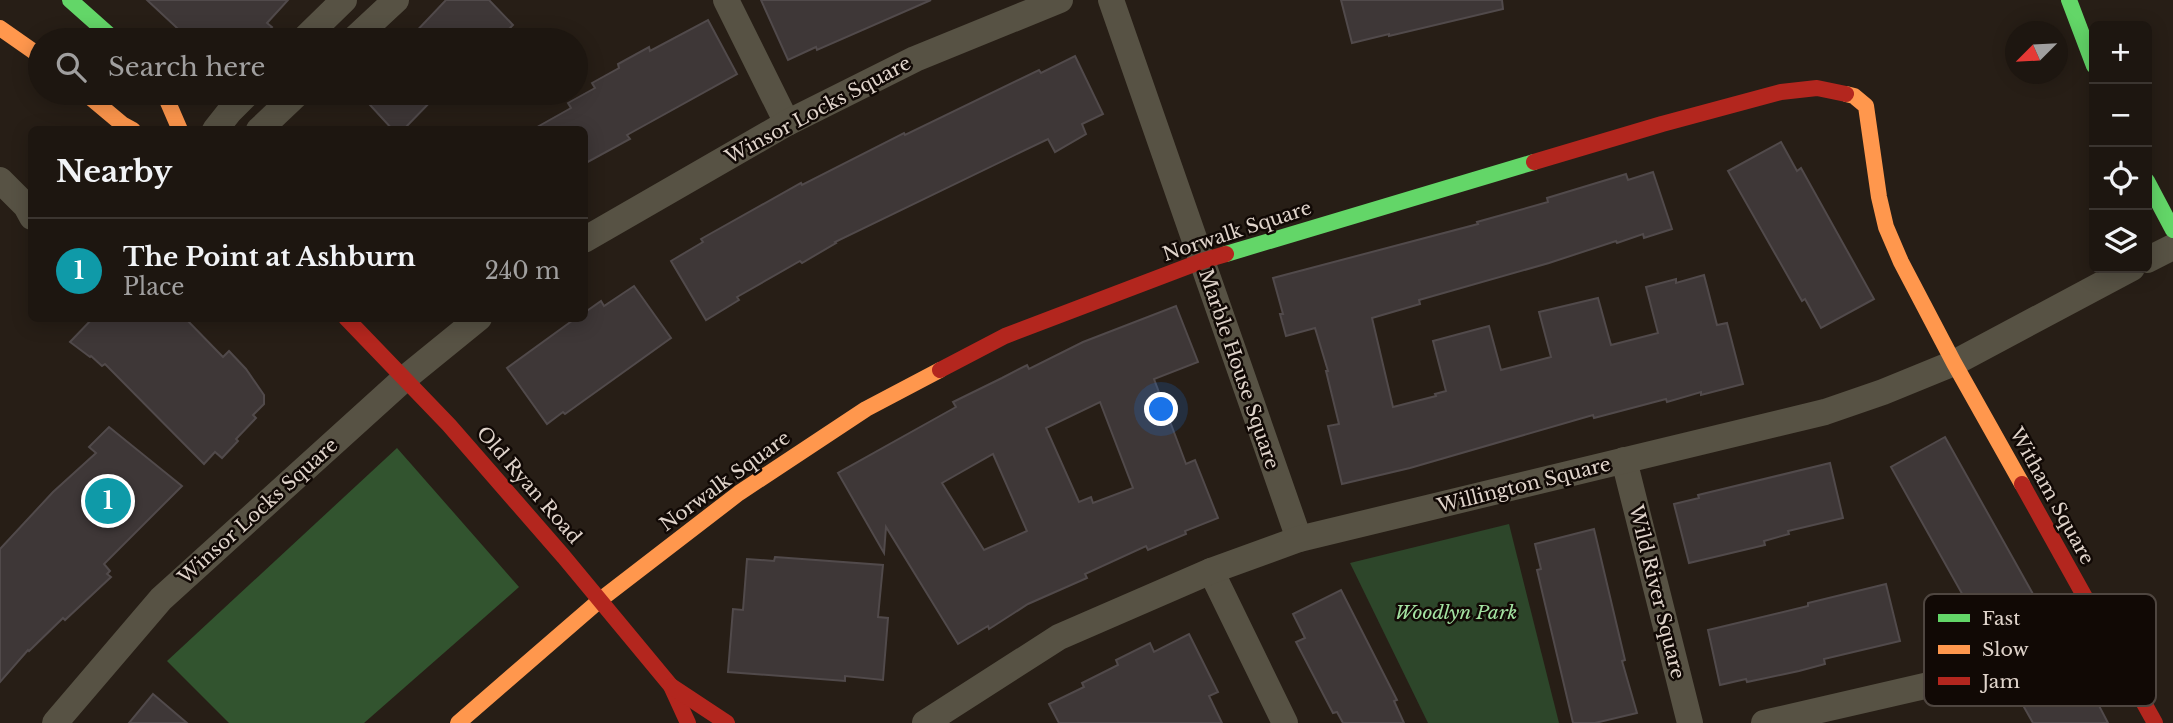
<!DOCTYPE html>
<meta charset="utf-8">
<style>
:root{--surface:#1d1610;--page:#2a231e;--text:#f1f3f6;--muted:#a09f9f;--line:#3b3530;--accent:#9f948c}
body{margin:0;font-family:"Libre Baskerville",serif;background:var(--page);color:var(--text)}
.controls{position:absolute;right:21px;top:21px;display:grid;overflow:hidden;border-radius:10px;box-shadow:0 4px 18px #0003}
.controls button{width:63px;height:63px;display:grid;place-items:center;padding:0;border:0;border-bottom:2px solid var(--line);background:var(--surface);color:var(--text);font:35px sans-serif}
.compass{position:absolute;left:2005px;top:21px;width:63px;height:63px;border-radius:50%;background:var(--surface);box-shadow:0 4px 18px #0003;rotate:246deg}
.you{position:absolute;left:1162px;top:410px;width:24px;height:24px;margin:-18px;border:5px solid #fff;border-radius:50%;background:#1a73e8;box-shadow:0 0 0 10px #1a73e833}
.badge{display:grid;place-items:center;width:46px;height:46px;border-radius:50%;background:var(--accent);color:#fff;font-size:23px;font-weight:700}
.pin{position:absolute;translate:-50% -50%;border:4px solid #fff;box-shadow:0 2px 7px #0006}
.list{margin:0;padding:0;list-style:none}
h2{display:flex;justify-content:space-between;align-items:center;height:91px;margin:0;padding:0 28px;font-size:30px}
h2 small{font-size:23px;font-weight:400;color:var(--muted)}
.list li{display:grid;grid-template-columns:46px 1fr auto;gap:21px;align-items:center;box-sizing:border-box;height:105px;padding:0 28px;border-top:2px solid var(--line)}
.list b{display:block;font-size:26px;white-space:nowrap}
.list p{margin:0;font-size:23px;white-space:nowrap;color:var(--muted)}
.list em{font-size:23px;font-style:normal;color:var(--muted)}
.icon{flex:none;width:38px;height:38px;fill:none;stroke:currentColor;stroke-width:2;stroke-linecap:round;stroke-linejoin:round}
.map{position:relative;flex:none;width:2173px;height:723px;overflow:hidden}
.search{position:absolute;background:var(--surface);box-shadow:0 4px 18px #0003;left:28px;top:28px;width:560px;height:77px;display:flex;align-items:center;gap:18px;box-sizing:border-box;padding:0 24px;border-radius:38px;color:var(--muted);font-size:26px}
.panel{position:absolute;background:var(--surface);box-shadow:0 4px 18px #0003;left:28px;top:126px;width:560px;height:196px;border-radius:10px}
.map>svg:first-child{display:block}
.green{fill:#2d462a}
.forest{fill:#32542f}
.building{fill:#3e3737;stroke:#514a4b;stroke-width:2;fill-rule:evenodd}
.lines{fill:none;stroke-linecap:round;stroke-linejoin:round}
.street{stroke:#575244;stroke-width:26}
.fast{stroke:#63d668;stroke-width:16}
.slow{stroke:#ff974d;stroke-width:16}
.jam{stroke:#b3261e;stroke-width:16}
.labels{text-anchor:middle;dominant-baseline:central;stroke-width:5;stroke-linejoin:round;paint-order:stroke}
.street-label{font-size:19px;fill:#e0d4cb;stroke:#110905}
.park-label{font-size:19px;font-style:italic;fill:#a3e2a1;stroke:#110905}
.key{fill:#110905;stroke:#4f4640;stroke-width:2}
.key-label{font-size:19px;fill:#e0d4cb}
</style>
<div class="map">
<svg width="2173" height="723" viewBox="0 0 2173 723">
<rect width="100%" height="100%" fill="#271e16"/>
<polygon class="green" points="1509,524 1559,723 1428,723 1350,563"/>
<polygon class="forest" points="397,448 519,587 364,723 229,723 167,661"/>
<g class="building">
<polygon points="147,0 288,0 267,23 272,27 260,40 190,40"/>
<polygon points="446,0 489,0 513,25 498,40 408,40"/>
<polygon points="761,0 931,0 817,50 816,47 788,60"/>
<polygon points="1341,0 1502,0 1503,9 1389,36 1389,34 1352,43"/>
<polygon points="708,20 737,74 627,135 630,139 584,164 584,130 532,130 571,108 568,103 595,88 592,83 619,68 618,64 649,47 650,51"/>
<polygon points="1075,56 1103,114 1082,124 1086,134 1055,152 1048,139 835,242 836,243 802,263 800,261 737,297 739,300 706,320 671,261 703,242 701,239 801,183 802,185 904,133 905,135 1039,70 1041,73"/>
<polygon points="359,93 439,93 403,130 393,130"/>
<polygon points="1781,142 1797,171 1801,168 1874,299 1821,328 1805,299 1802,301 1728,171"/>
<polygon points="1653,172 1672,229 1644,238 1643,234 1617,243 1616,241 1549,263 1419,300 1420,304 1372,318 1393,407 1436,396 1435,394 1446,391 1433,341 1489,326 1501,370 1551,357 1539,312 1598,298 1611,345 1658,333 1646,287 1676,279 1676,283 1704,275 1717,325 1727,323 1743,384 1701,395 1701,392 1667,402 1666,399 1594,418 1593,415 1410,468 1342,484 1328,426 1339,424 1326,371 1328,371 1315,328 1286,336 1280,314 1283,314 1273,278 1478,224 1477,222 1548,202 1547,198 1626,174 1628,180"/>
<polygon points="634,286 671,338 565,414 563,412 547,424 507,368 576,318 584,318 584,313 601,301 604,306"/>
<path d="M1176,306L1198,362L1154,379L1186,464L1195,460L1218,518L1185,531L1186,534L1148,550L1146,546L1085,574L1087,578L1028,604L989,629L988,626L958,644L886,527L884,553L838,473L956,407L953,402L1002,378L1027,365L1029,369L1083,342ZM1100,402L1133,488L1093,503L1091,497L1079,502L1046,428ZM993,454L1027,531L984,550L942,483Z"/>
<polygon points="93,318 185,318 223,357 229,351 246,369 264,395 264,404 253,415 256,418 236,439 238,441 222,458 215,452 204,464 105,364 102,366 91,356 90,357 70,342"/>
<polygon points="109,427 182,486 104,564 110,571 107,574 111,577 65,620 63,618 29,651 28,650 0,682 0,549 53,492 96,453 89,447"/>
<polygon points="1945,437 2033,594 1979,624 1891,467"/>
<polygon points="1830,463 1843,518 1788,531 1789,534 1764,541 1765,545 1689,563 1674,504 1699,498 1698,495"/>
<polygon points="1594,529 1625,660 1622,661 1637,713 1595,723 1573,723 1537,570 1541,569 1535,544"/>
<polygon points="775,557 883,565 878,617 888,618 883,680 845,676 845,681 728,672 733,609 743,610 747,559 774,561"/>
<polygon points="1886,584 1900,641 1824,659 1825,664 1799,671 1747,682 1746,679 1720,685 1708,630 1808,606 1808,603"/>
<polygon points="1341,590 1397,700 1394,701 1404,723 1343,723 1337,712 1333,713 1296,642 1305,638 1293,614"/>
<polygon points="1189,634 1218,692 1209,696 1222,723 1059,723 1049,704 1084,687 1082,683 1118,665 1116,660 1150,643 1154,652"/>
<polygon points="2072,673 2086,700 2094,696 2108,723 2033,723 2020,700"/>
<polygon points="153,694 187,723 129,723"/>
</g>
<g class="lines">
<g class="street">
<polyline points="726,0 787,123"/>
<polyline points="1111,0 1299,539"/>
<polyline points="303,40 344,0"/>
<polyline points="353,40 396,0"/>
<polyline points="215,130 230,111 248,93"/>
<polyline points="259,130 298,93"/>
<polyline points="0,180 26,206 32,217"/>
<polyline points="584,240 787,123 915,59 1060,0"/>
<polyline points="2147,260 2173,247"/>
<polyline points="1624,460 1690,723"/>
<polyline points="1211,571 1285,723"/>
<polyline points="55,723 161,599 404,379 479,318"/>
<polyline points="925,723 1059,637 1211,571 1299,539 1825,412 1883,392 1954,363 2132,268"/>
<polyline points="1764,723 1942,682 1968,673 2095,618"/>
</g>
<g class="fast">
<polyline points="70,0 115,40"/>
<polyline points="2069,0 2094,66"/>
<polyline points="2147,181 2173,230"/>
<polyline points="1226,254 1534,162"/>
</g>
<g class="slow">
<polyline points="0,28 40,56"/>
<polyline points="85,93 122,124 133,130"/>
<polyline points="164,93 180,130"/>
<polyline points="1846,94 1854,96 1866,106 1879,197 1886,227 1901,262 1954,363 2022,484"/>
<polyline points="458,723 600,600 739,493 866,409 940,370"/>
</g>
<g class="jam">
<polyline points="1534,162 1662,124 1781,92 1817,88 1846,94"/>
<polyline points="346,318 449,425 564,557 671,686 688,723"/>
<polyline points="940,370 1005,336 1202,261 1226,254"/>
<polyline points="2022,484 2155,723"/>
<polyline points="671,686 727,723"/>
</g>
</g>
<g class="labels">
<g class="street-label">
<text transform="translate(818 110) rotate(-28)">Winsor Locks Square</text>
<text transform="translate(1237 231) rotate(-18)">Norwalk Square</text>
<text transform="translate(1239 369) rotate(71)">Marble House Square</text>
<text transform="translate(725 481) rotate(-36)">Norwalk Square</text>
<text transform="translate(529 485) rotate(49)">Old Ryan Road</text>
<text transform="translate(1524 485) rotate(-14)">Willington Square</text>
<text transform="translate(2052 496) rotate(61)">Witham Square</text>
<text transform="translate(258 511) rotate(-42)">Winsor Locks Square</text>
<text transform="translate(1657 592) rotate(76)">Wild River Square</text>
</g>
<g class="park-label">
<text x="1456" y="612">Woodlyn Park</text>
</g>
</g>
<rect x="1924" y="594" width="232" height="112" rx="10" class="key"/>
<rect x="1938" y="614" width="32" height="8" fill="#63d668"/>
<rect x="1938" y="645" width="32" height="9" fill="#ff974d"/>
<rect x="1938" y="677" width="32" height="8" fill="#b3261e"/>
<g class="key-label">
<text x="1982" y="625">Fast</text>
<text x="1982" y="656">Slow</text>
<text x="1982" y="688">Jam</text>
</g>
</svg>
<div class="controls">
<button>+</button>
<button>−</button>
<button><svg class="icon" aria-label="locate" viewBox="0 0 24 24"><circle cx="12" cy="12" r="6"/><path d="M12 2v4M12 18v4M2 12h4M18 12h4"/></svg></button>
<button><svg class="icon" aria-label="layers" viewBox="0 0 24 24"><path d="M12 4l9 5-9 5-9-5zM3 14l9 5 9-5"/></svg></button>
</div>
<svg class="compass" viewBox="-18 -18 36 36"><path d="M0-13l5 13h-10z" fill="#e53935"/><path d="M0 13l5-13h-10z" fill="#a09f9f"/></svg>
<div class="you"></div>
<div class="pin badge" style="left:108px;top:501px;background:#0f9aa8">1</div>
<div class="search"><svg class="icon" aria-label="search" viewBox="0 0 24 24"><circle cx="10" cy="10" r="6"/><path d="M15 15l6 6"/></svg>Search here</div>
<section class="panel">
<h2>Nearby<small></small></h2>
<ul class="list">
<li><span class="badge" style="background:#0f9aa8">1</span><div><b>The Point at Ashburn</b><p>Place</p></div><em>240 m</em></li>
</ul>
</section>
</div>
